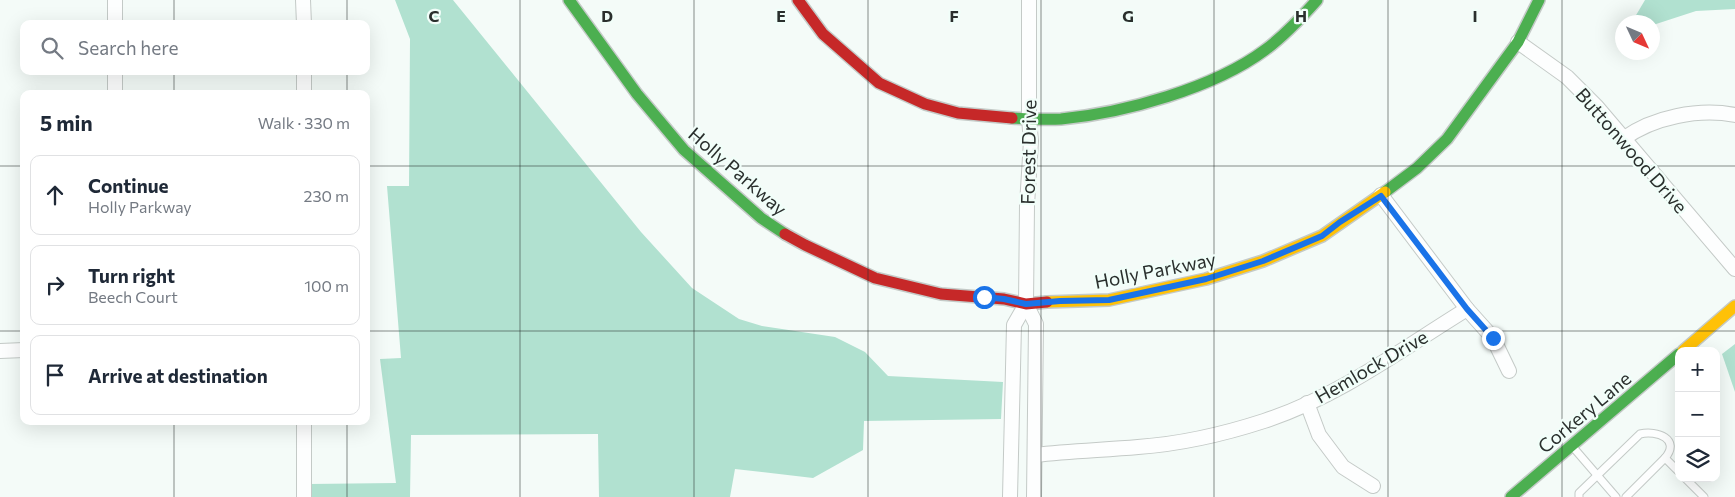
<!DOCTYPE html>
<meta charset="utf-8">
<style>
:root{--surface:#fff;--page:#f2f2f3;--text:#1f2937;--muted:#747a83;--line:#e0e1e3}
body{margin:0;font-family:Commissioner,sans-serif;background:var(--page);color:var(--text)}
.controls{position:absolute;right:15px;bottom:15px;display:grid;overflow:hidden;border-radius:10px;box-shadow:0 5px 20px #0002}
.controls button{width:45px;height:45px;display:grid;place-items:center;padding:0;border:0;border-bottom:1px solid var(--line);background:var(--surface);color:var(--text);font:25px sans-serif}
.compass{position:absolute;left:1615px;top:15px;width:45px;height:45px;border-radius:50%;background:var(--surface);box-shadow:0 5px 20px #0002;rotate:134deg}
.stop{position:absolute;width:15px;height:15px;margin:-11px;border:4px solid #1a73e8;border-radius:50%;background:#fff}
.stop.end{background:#1a73e8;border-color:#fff;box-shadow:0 1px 5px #0008}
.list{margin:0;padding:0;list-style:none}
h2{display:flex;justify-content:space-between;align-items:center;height:65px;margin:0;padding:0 20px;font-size:21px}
h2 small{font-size:16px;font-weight:400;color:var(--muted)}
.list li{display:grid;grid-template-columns:32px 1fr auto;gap:15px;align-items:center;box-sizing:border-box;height:80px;margin:0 10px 10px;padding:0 10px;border:1px solid var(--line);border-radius:10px}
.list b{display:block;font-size:19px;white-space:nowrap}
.list p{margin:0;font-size:16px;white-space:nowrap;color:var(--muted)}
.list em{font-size:16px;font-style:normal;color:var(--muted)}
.icon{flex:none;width:28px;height:28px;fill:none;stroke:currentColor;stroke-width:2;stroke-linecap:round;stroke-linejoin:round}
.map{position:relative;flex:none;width:1735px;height:497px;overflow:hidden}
.search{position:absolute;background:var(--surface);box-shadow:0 5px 20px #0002;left:20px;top:20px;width:350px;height:55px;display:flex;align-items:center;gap:12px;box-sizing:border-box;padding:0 18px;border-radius:10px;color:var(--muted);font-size:19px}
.panel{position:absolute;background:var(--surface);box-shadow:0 5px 20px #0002;left:20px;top:90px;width:350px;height:335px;border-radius:10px}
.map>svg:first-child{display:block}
.forest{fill:#b1e1d0}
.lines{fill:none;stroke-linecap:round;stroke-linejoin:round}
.lane-casing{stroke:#c4cac7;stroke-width:9}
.street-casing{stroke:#c4cac7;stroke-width:16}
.fast-casing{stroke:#c4cac7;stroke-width:14}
.slow-casing{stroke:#c4cac7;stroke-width:14}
.jam-casing{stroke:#c4cac7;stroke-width:14}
.lane{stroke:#fdfefe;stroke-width:7}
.street{stroke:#fdfefe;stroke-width:14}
.fast{stroke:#4caf50;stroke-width:11}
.slow{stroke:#ffc107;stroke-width:11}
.jam{stroke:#c62828;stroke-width:11}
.route{stroke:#1a73e8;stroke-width:6}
.grid{fill:none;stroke:#2a2f2d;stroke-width:1;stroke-opacity:0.55}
.labels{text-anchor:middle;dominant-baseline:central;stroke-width:4.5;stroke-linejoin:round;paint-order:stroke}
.street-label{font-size:19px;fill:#2a2f2d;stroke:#f1fef9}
.grid-label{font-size:16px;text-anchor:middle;font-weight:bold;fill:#2a2f2d;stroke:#f1fef9;stroke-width:4.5;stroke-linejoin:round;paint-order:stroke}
</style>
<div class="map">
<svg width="1735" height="497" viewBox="0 0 1735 497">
<rect width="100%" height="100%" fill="#f4fbf8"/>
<g class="forest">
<polygon points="395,0 453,0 641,232 692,288 739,319 762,326 835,337 865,352 888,376 1003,382 1001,419 864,421 863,450 813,478 735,469 730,497 599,497 598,434 411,435 410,497 309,497 309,484 396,483 380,359 401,358 387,186 409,186 410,39"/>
<polygon points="1645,0 1735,0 1735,9 1696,11 1653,25 1652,22 1632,22"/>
<polygon points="1735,344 1735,392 1722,354"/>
</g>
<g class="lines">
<defs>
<g id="lane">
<polyline points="1572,446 1616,497"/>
<polyline points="1685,478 1704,497"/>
<path d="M1579,497V493L1640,434C1657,430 1681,439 1665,458"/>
<polyline points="1626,497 1665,458 1679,472"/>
</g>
<g id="street">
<polyline points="115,0 115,24"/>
<polyline points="303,0 304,24"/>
<polyline points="1029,0 1029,119 1031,141 1027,205 1026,304 1036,324 1034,497"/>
<polyline points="1518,42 1567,77 1597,107 1735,269"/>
<polyline points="115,71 115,94"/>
<polyline points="304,71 304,94"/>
<path d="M1623,139C1653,117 1699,108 1735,115"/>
<polyline points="1381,195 1467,309 1493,338 1509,371"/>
<polyline points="0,351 24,350"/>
<polyline points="1307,403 1319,435 1343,467 1373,486"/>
<path d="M1035,455C1069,451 1104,450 1138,447C1180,444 1224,434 1264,421C1338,397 1402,349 1467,309"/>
<polyline points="304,497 304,421"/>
<polyline points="1010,497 1014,325 1026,304"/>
</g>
<g id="fast">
<polyline points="569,0 637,94 684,150 761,218 785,234"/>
<path d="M1012,118C1028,119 1045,120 1061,119C1124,113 1214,88 1265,50C1284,36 1301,18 1317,0"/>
<polyline points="1385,192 1417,168 1447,139 1518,42 1539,0"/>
<polyline points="1511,497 1679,354"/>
</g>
<g id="slow">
<polyline points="1047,302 1109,300 1206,279 1263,261 1322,236 1385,192"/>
<polyline points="1683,351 1735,306"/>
</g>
<g id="jam">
<polyline points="798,0 823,34 879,83 925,104 958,113 1012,118"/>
<polyline points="785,234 805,245 875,278 941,294 1004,299 1026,304 1047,302"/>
</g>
</defs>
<use href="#lane" class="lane-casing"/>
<use href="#street" class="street-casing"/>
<use href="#fast" class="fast-casing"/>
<use href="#slow" class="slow-casing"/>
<use href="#jam" class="jam-casing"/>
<use href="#lane" class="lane"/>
<use href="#street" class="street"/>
<use href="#fast" class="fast"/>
<use href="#slow" class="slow"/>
<use href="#jam" class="jam"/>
</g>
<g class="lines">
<polyline class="route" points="984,297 1004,299 1026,304 1060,301 1109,300 1206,279 1263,261 1322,236 1340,222 1381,196 1467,309 1493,338"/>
</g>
<path class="grid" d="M174,0V24M347,0V24M520,0V497M694,0V497M868,0V497M1041,0V497M1214,0V497M1388,0V497M1562,0V497M174,71V94M347,71V94M0,166H24M366,166H1735M0,331H24M366,331H1735M174,421V497M347,421V497"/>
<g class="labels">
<g class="street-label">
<text transform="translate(1632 150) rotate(49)">Buttonwood Drive</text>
<text transform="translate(1028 152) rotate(-89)">Forest Drive</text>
<text transform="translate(738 171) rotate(41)">Holly Parkway</text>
<text transform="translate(1155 270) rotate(-11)">Holly Parkway</text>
<text transform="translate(1371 366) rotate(-30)">Hemlock Drive</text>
<text transform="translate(1584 412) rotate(-40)">Corkery Lane</text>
</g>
</g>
<g class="grid-label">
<text x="434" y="22">C</text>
<text x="607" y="22">D</text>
<text x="781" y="22">E</text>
<text x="954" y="22">F</text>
<text x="1128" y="22">G</text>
<text x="1301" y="22">H</text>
<text x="1475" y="22">I</text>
</g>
</svg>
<div class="controls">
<button>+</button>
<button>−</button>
<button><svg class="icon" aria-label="layers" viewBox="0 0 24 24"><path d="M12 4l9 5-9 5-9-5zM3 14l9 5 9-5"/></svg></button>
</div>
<svg class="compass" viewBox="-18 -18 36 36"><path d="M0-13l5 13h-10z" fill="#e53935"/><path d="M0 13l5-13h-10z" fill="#747a83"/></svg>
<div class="stop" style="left:984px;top:297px"></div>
<div class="stop end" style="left:1493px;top:338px"></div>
<div class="search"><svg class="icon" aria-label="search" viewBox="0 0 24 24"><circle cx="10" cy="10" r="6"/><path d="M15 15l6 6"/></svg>Search here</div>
<section class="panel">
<h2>5 min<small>Walk · 330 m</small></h2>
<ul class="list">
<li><svg class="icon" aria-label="ahead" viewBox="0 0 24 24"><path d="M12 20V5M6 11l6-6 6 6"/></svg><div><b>Continue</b><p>Holly Parkway</p></div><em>230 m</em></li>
<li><svg class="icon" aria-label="right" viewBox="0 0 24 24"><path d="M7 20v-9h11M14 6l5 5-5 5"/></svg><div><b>Turn right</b><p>Beech Court</p></div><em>100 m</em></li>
<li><svg class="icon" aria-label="arrive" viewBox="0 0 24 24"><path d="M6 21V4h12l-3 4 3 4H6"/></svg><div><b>Arrive at destination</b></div></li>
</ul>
</section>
</div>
